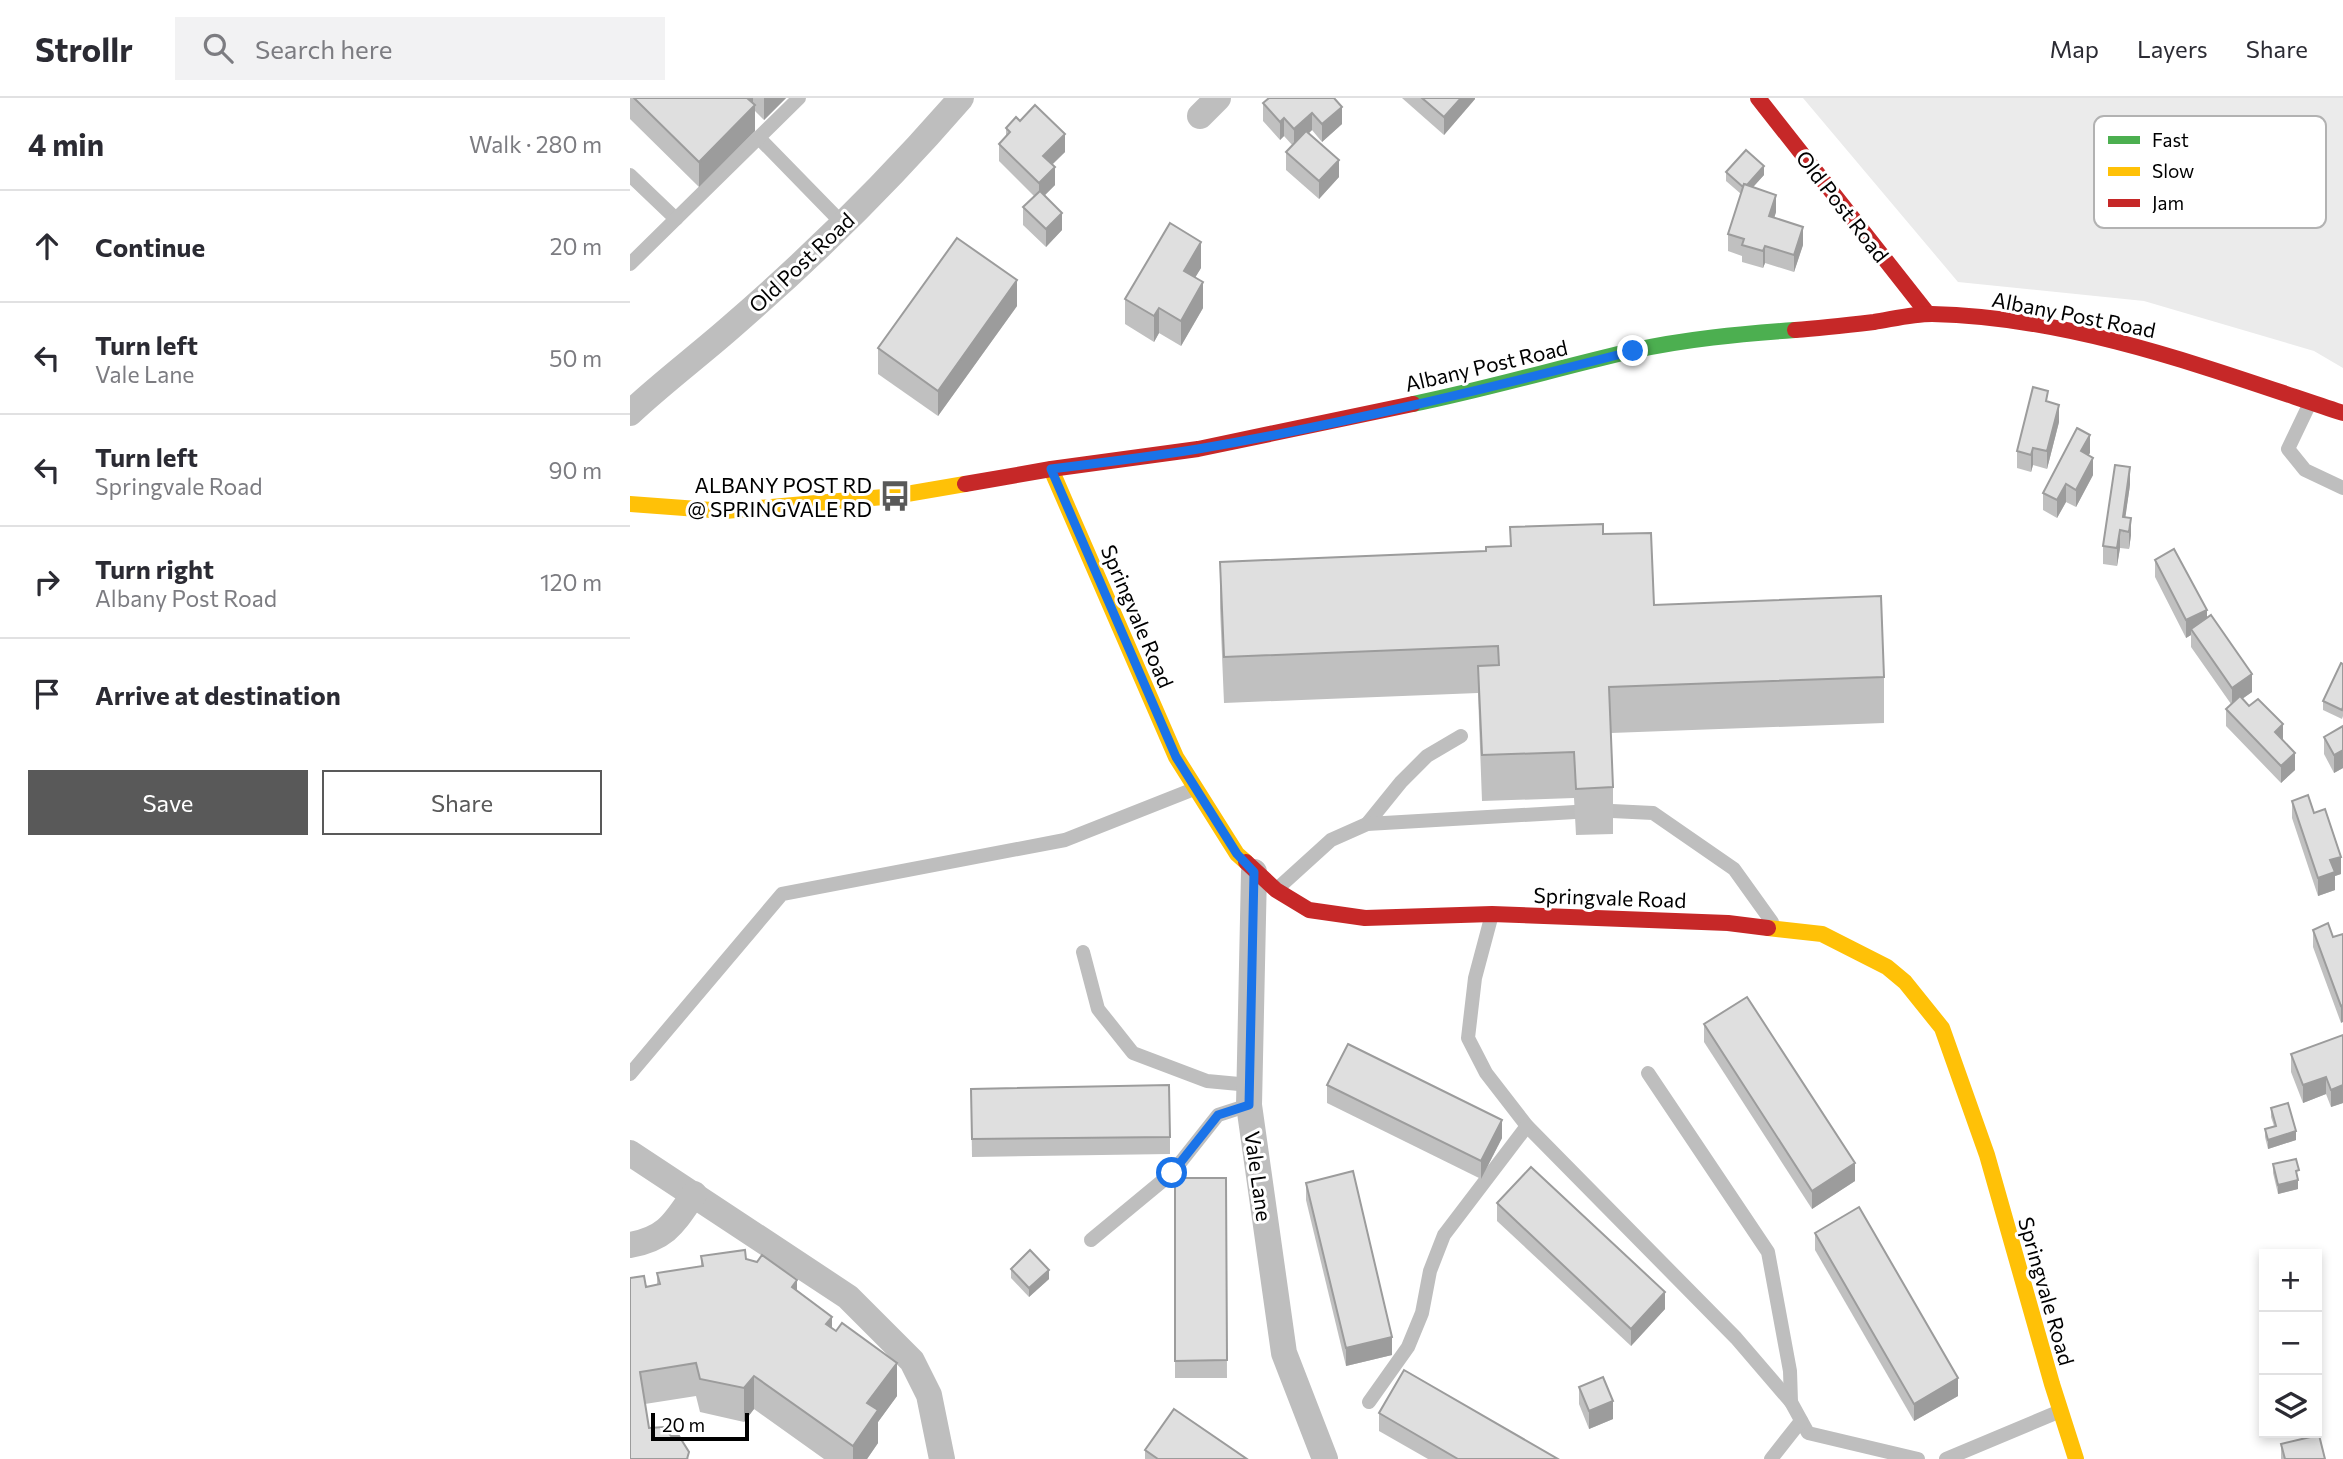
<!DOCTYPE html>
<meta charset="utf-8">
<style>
:root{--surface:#fff;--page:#f2f2f3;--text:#2b2b33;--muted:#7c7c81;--line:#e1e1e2;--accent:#595959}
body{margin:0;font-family:Commissioner,sans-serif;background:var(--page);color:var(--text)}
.controls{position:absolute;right:21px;bottom:21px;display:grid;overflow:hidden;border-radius:0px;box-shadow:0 4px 10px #0003}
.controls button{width:63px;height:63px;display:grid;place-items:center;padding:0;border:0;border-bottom:2px solid var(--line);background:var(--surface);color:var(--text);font:35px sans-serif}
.scale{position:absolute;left:21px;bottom:18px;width:98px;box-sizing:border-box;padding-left:7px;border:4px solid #000;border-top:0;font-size:19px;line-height:24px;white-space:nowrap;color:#000;-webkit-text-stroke:5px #fff;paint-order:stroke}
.stop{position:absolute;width:21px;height:21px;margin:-16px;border:5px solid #1a73e8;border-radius:50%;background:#fff}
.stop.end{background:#1a73e8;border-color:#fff;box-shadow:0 2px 7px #0008}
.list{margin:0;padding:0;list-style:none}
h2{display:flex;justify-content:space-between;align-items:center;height:91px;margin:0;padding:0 28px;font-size:30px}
h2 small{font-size:23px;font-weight:400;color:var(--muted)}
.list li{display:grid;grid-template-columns:46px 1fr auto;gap:21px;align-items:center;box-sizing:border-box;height:112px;padding:0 28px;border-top:2px solid var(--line)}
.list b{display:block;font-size:26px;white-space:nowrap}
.list p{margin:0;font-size:23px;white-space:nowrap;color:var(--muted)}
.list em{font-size:23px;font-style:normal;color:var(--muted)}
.actions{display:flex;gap:14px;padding:21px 28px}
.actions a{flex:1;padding:16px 0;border:2px solid var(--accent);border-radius:0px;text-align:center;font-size:24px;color:var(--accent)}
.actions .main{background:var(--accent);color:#fff}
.icon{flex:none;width:38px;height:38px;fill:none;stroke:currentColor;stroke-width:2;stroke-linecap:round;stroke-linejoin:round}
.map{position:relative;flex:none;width:1713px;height:1361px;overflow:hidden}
header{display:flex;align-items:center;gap:42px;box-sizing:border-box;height:98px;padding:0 35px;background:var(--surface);border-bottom:2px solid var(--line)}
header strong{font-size:33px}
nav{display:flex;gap:38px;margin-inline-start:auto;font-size:24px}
.search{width:490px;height:63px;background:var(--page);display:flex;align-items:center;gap:18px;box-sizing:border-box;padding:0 24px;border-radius:0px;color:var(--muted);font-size:26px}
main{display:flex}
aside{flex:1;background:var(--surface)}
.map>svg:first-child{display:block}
.green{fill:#ebebeb}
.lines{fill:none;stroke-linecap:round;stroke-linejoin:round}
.lane{stroke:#bebebe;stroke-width:14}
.street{stroke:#bebebe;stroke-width:26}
.fast{stroke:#4caf50;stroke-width:16}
.slow{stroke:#ffc107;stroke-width:16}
.jam{stroke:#c62828;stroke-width:16}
.wall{fill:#c0c0c0}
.shaded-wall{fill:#9c9c9c}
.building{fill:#dfdfdf;stroke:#9c9c9c;stroke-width:2}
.route{stroke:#1a73e8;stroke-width:9}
.labels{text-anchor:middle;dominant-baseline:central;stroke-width:6;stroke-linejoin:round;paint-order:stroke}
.street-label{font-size:21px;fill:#000;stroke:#fff}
.poi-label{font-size:21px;fill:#000;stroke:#fff;text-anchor:end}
.key{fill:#fff;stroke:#b2b2b2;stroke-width:2}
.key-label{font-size:19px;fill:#000}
</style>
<header>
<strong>Strollr</strong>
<div class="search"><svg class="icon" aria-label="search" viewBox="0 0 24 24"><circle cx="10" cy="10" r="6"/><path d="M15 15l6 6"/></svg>Search here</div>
<nav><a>Map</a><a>Layers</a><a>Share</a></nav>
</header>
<main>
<aside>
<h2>4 min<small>Walk · 280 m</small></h2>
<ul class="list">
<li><svg class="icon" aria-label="ahead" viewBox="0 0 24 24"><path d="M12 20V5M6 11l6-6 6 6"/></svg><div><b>Continue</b></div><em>20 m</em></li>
<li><svg class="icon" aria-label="left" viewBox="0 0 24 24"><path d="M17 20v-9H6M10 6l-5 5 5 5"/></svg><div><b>Turn left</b><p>Vale Lane</p></div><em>50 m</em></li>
<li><svg class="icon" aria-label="left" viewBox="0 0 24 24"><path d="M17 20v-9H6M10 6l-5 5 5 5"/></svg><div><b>Turn left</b><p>Springvale Road</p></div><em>90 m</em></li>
<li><svg class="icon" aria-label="right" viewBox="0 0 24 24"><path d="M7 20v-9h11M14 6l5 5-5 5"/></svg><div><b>Turn right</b><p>Albany Post Road</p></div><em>120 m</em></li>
<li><svg class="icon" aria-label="arrive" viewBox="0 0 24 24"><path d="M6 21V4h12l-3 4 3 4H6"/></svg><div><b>Arrive at destination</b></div></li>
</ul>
<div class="actions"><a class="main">Save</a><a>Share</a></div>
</aside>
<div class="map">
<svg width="1713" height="1361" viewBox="0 0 1713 1361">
<rect width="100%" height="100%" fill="#fff"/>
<polygon class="green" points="1173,0 1713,0 1713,270 1684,253 1514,203 1328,184"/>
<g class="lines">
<g class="lane">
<polyline points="129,40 213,126"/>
<polyline points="0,77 46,121"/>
<polyline points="0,166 169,0"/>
<polyline points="1680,305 1658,351 1675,372 1713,390"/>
<polyline points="982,713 1023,715 1104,771 1142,824"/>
<polyline points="737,726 771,684 797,658 831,638"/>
<polyline points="647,791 701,742 737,726 945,714"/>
<polyline points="861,820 845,880 838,940 856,975 897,1028 1106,1240 1161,1304"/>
<polyline points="453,854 468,911 503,955 577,983 620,987"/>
<polyline points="1018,975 1138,1154 1160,1273 1161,1304 1178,1335 1288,1361"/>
<polyline points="0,976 152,796 435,742 564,691"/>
<polyline points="461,1142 542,1075 588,1017 619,1007"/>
<polyline points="739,1304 778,1249 792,1215 800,1173 814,1137 897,1028"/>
<polyline points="1141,1361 1171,1323"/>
<polyline points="1316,1361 1428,1314"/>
</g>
<g class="street">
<polyline points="570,18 588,0"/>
<path d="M0,315C32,285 68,258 101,229C183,158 260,82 331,0"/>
<polyline points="624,774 619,1007 654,1255 695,1361"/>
<polyline points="0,1055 218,1199 282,1263 299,1297 312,1361"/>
<path d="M0,1147C37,1140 44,1125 64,1096"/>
</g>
<path class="fast" d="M783,306C857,291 928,270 1001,253C1055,241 1110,236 1165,232"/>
<g class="slow">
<polyline points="421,371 546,659 607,756 616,764"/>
<polyline points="0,406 95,413 265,398 335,386"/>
<polyline points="1138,830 1192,836 1257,869 1275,884 1312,930 1357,1057 1422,1286 1446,1361"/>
</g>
<g class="jam">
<polyline points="1128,0 1298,216"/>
<path d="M1165,232C1192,230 1218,227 1244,224C1263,221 1283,216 1302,216C1444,219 1580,271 1713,315"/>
<polyline points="335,386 421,371 568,351 783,306"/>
<polyline points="616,764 646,792 679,812 735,820 862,816 1098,825 1138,830"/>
</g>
</g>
<g class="wall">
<polygon points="0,0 156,0 134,22 125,13 125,33 69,89 0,21"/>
<polygon points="639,0 712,26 692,44 682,32 679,35 709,79 689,101 656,72 656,54 663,48 654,38 650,42 633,23 633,5"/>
<polygon points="772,0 845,0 845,1 814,37"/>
<polygon points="390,23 435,54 422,67 425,87 414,98 432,132 416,149 393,127 393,109 404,98 369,63 369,46 376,38 376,30"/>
<polygon points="1096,74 1134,77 1123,89 1146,114 1144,120 1173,147 1164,174 1135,165 1133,170 1112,164 1112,158 1098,153 1098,136 1111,96 1096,83"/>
<polygon points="571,170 565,179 573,210 551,248 529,235 524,244 495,226 495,201"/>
<polygon points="387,208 308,318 248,276 248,250"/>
<polygon points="1418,304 1429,324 1417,371 1403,367 1401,374 1387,370 1387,353"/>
<polygon points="1460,355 1458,357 1463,377 1446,409 1436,404 1427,420 1413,412 1413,395"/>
<polygon points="1500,387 1495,419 1501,437 1499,451 1490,450 1487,468 1473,466 1473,448"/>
<polygon points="880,429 973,436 1024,507 1254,579 1254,625 981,635 983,689 983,736 946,737 944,700 852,703 848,595 594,605 590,510 590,464 856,453 880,448"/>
<polygon points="1525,462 1577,520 1622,594 1612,601 1653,642 1665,672 1651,685 1596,628 1596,611 1601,606 1561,549 1561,537 1556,540 1525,479"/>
<polygon points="1713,566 1713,618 1712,621 1693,612 1693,603"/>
<polygon points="1713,628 1713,670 1704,675 1694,656 1694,639"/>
<polygon points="1662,703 1711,776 1705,778 1705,792 1688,798 1662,720"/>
<polygon points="1683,832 1703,839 1713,836 1711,925 1683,849"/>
<polygon points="1074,926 1225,1083 1182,1111 1074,944"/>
<polygon points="1713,937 1713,1005 1701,1009 1696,996 1673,1005 1661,974 1661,956"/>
<polygon points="697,987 872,1040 851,1081 697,1005"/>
<polygon points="341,991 540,1039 540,1056 342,1059"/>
<polygon points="1641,1010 1666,1042 1638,1051 1635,1039 1635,1031 1644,1028 1641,1019"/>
<polygon points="1643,1066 1669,1081 1668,1081 1668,1091 1648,1096 1643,1075"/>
<polygon points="545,1080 596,1080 597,1280 545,1280"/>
<polygon points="676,1085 762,1257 716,1268 676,1102"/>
<polygon points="867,1105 1035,1211 1001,1248 867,1123"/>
<polygon points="1185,1135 1328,1298 1284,1323 1185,1152"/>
<polygon points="71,1158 116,1161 167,1193 267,1298 248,1324 248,1345 237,1361 194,1361 124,1311 114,1324 70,1314 66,1298 15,1306 19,1330 59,1361 0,1361 16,1189 27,1187 27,1175 71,1168"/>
<polygon points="381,1171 419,1181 399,1199 381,1180"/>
<polygon points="949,1289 983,1321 959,1331 949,1306"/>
<polygon points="749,1315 928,1361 798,1361 749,1333"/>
<polygon points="1651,1346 1695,1361 1651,1361"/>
<polygon points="515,1352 617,1361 515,1361"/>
</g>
<g class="shaded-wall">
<polygon points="113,0 123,0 123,9 125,7 125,33 69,89 69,64"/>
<polygon points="134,0 156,0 134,22"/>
<polygon points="831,0 845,0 845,1 814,37 814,19"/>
<polygon points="712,9 712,26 692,44 692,26"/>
<polygon points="682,15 682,32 664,49 664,31"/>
<polygon points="654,20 654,38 650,42 650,24"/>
<polygon points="435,36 435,54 413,75 413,58"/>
<polygon points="709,62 709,79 689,101 689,83"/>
<polygon points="1134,68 1134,77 1114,99 1114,90"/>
<polygon points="425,69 425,87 409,103 409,85"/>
<polygon points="1146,97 1146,114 1139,136 1139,118"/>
<polygon points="432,115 432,132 416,149 416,131"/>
<polygon points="1173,129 1173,147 1164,174 1164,157"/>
<polygon points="571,144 571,170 554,198 554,173"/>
<polygon points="1135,148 1135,165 1133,170 1133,153"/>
<polygon points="387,182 387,208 308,318 308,293"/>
<polygon points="573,184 573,210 551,248 551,223"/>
<polygon points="529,210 529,235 524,244 524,218"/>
<polygon points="1429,307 1429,324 1417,371 1417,353"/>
<polygon points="1460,337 1460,355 1451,371 1451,353"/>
<polygon points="1403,350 1403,367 1401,374 1401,357"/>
<polygon points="1463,360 1463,377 1446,409 1446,392"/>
<polygon points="1500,369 1500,387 1493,436 1493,419"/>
<polygon points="1436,386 1436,404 1427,420 1427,402"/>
<polygon points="1501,420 1501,437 1499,451 1499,434"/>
<polygon points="1490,432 1490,450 1487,468 1487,450"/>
<polygon points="1577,512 1577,529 1561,531 1561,537 1556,540 1556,522"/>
<polygon points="1622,576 1622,594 1602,608 1602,590"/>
<polygon points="1653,626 1653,644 1645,634"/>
<polygon points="1713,652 1713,670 1704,675 1704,657"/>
<polygon points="1665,655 1665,672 1651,685 1651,668"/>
<polygon points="1711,759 1711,776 1705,778 1705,792 1688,798 1688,780 1700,762"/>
<polygon points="1713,907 1713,924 1711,925 1711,908"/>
<polygon points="1696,979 1696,996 1673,1005 1673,987"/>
<polygon points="1713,987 1713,1005 1701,1009 1701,992"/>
<polygon points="872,1022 872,1040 851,1081 851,1063"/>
<polygon points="1666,1033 1666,1042 1638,1051 1638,1042"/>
<polygon points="1225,1065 1225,1083 1182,1111 1182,1093"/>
<polygon points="1668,1082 1668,1091 1648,1096 1648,1087"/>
<polygon points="419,1172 419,1181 399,1199 399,1190"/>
<polygon points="167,1182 167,1216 162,1189"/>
<polygon points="1035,1194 1035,1211 1001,1248 1001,1231"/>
<polygon points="202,1219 202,1252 196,1226"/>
<polygon points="762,1239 762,1257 716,1268 716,1250"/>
<polygon points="267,1265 267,1298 248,1324 248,1345 237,1361 223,1361 223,1348 237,1305"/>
<polygon points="124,1278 124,1311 114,1324 114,1290"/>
<polygon points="1328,1280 1328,1298 1284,1323 1284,1306"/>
<polygon points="983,1303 983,1321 959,1331 959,1313"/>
</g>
<g class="building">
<polygon points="4,0 117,0 125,7 69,64"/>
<polygon points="639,0 704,0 712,9 692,26 682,15 664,31 654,20 650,24 633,5"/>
<polygon points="792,0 831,0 814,19"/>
<polygon points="405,7 435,36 413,58 425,69 409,85 369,46 380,34 376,30 386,19 390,23"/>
<polygon points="676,33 709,62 689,83 656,54"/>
<polygon points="1116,52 1134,68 1117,87 1114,86 1113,89 1096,74"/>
<polygon points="1114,86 1146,97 1139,118 1173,129 1164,157 1135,148 1133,153 1112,147 1114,141 1098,136"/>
<polygon points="410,93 432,115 416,131 393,109"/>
<polygon points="540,125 571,144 554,173 573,184 551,223 529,210 524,218 495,201"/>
<polygon points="327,140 387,182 308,293 248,250"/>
<polygon points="1403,289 1418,293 1416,303 1429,307 1417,353 1403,350 1401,357 1387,353"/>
<polygon points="1447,330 1460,337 1451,353 1463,360 1446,392 1436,386 1427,402 1413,395"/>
<polygon points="1485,367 1500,369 1493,419 1501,420 1499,434 1490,432 1487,450 1473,448"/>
<polygon points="973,426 973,436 1021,435 1024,507 1251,498 1254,579 979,589 983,689 946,691 944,654 852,657 848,568 869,567 868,548 594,559 590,464 856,453 856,449 881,448 880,429"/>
<polygon points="1544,451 1577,512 1556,522 1525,462"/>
<polygon points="1581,517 1622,576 1602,590 1561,531"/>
<polygon points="1711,565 1713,566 1713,609 1712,612 1693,603"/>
<polygon points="1610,598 1619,608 1628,601 1653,626 1645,634 1665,655 1651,668 1596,611"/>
<polygon points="1713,628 1713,652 1704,657 1694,639"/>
<polygon points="1678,697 1684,715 1695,711 1711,759 1700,762 1705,774 1688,780 1662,703"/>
<polygon points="1698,825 1703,839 1713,836 1713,907 1711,908 1683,832"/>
<polygon points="1117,899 1225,1065 1182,1093 1074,926"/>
<polygon points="1713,937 1713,987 1701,992 1696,979 1673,987 1661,956"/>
<polygon points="718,946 872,1022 851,1063 697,987"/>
<polygon points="539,987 540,1039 342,1041 341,991"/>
<polygon points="1658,1005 1666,1033 1638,1042 1635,1031 1646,1028 1641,1010"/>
<polygon points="1666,1061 1669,1072 1666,1073 1668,1082 1648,1087 1643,1066"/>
<polygon points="901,1069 1035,1194 1001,1231 867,1105"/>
<polygon points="723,1073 762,1239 716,1250 676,1085"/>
<polygon points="545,1080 596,1080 597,1262 545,1263"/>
<polygon points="1229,1109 1328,1280 1284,1306 1185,1135"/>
<polygon points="115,1152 116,1161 127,1164 132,1157 167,1182 162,1189 202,1219 196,1226 206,1233 212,1225 267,1265 237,1305 248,1312 223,1348 124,1278 114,1290 70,1281 66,1265 10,1274 19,1330 34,1329 41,1338 49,1338 59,1354 57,1361 0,1361 0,1180 14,1178 16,1189 30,1186 27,1175 73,1168 71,1158"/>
<polygon points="400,1152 419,1172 399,1190 381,1171"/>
<polygon points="774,1272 928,1361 828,1361 749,1315"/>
<polygon points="973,1279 983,1303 959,1313 949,1289"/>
<polygon points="544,1311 617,1361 528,1361 515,1352"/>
<polygon points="1689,1337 1695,1361 1655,1361 1651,1346"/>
</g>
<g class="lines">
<path class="route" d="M542,1075L588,1017L619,1007L624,774L607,756L546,659L421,371C470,365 519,359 568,351C714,326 859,290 1003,253"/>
</g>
<defs>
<symbol id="bus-bare" viewBox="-9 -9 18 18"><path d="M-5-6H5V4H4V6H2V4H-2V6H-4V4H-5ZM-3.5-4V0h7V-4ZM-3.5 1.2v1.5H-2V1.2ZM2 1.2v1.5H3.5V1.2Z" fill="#595959" stroke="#fff" stroke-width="2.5" paint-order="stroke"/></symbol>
</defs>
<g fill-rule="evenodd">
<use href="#bus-bare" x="243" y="376" width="44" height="44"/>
</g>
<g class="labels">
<g class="street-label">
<text transform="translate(1213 108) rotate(52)">Old Post Road</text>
<text transform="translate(171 164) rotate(-43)">Old Post Road</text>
<text transform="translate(1444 216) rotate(11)">Albany Post Road</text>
<text transform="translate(856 267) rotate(-13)">Albany Post Road</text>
<text transform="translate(508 518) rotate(67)">Springvale Road</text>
<text transform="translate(980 799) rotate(2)">Springvale Road</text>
<text transform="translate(629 1078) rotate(82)">Vale Lane</text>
<text transform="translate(1417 1193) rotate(74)">Springvale Road</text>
</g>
<g class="poi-label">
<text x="242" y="386">ALBANY POST RD<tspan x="242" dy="24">@ SPRINGVALE RD</tspan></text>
</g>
</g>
<rect x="1464" y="18" width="232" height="112" rx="10" class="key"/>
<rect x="1478" y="38" width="32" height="8" fill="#4caf50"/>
<rect x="1478" y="69" width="32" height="9" fill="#ffc107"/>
<rect x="1478" y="101" width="32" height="8" fill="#c62828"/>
<g class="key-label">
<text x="1522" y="49">Fast</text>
<text x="1522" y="80">Slow</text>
<text x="1522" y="112">Jam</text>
</g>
</svg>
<div class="controls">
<button>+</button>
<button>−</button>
<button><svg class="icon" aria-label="layers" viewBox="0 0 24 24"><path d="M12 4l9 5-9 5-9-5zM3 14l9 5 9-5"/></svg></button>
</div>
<div class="scale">20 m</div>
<div class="stop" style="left:542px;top:1075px"></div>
<div class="stop end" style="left:1003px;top:253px"></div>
</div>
</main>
